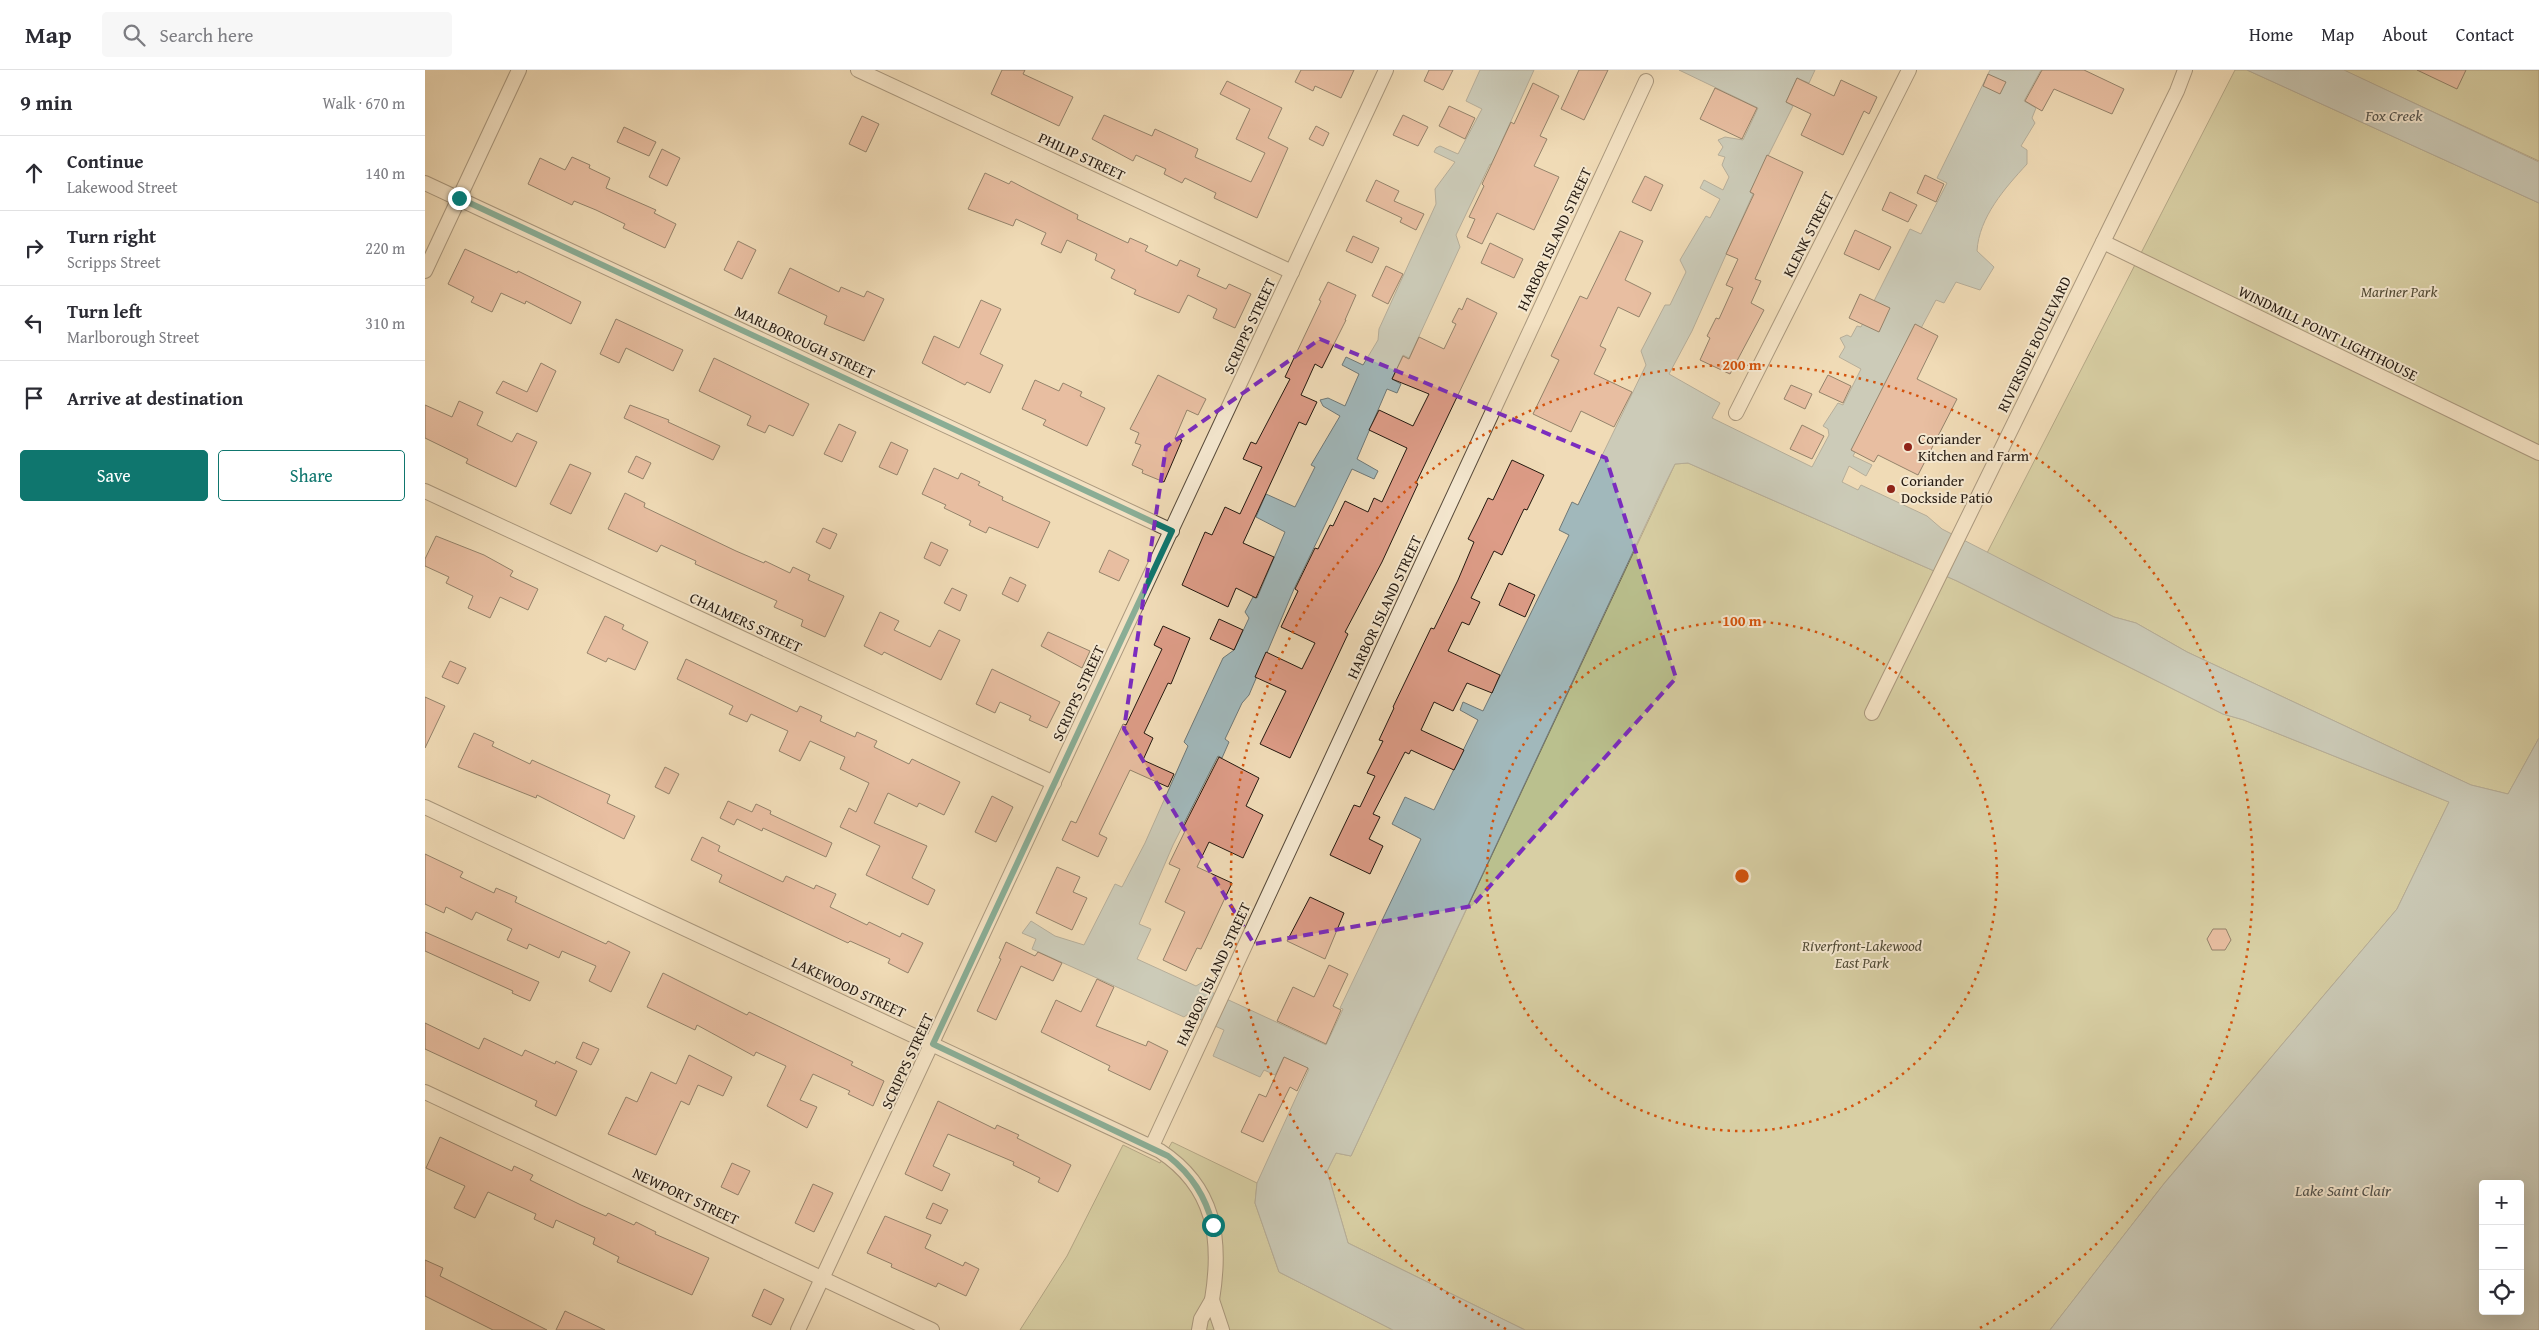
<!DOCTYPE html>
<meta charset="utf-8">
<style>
:root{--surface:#fff;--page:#f7f7f7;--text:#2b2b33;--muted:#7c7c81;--line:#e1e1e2;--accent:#0f766e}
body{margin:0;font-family:"Gentium Book Plus",serif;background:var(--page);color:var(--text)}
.controls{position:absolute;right:15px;bottom:15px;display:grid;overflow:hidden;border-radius:5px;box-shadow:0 5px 20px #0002}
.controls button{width:45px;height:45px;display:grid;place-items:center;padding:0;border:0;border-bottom:1px solid var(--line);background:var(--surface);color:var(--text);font:25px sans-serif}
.stop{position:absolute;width:15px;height:15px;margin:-11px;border:4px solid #0f766e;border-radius:50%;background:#fff}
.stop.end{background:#0f766e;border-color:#fff;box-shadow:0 1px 5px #0008}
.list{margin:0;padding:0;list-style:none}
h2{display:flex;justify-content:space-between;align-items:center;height:65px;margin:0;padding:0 20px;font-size:21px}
h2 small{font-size:16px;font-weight:400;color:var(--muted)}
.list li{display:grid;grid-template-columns:32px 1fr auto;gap:15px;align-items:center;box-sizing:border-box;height:75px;padding:0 20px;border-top:1px solid var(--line)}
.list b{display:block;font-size:19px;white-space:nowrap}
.list p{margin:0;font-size:16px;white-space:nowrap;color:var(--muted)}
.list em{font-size:16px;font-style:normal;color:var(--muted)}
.actions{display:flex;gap:10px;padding:15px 20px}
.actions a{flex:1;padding:11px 0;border:1px solid var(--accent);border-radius:5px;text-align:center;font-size:18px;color:var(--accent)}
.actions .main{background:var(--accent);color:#fff}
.icon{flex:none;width:28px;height:28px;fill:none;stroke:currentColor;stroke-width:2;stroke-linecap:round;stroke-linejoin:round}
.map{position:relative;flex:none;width:2114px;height:1260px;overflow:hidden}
header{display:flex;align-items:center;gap:30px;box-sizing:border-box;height:70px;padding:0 25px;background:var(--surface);border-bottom:1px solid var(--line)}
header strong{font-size:24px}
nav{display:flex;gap:28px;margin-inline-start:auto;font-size:18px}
.search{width:350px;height:45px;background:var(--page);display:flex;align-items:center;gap:12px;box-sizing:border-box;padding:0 18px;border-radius:5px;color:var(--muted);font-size:19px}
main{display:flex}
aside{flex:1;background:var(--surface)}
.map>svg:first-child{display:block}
.green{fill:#bac08e;stroke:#6f6c4f}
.water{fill:#a1b8bb;stroke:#6f7877;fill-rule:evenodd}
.building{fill:#dd9c87;stroke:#241910}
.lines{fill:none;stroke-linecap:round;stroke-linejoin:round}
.street-casing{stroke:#574a3a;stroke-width:16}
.street{stroke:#f5e8d0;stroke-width:14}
.route{stroke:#0f766e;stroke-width:6}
.marked{fill:none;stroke:#7b2cbf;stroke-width:4;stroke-dasharray:10 6;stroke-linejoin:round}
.ring{fill:none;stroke:#d4530c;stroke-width:2.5;stroke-dasharray:2.5 5}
.poi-dot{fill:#8f2418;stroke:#f5e8d0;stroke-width:2}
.labels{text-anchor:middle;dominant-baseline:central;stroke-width:4;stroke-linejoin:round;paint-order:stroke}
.street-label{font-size:15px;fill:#241910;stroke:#f5e8d0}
.park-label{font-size:15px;font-style:italic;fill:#514b36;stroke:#f5e8d0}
.poi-label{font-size:15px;fill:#241910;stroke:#f5e8d0;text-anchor:start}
.water-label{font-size:16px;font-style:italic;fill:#50514c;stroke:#f5e8d0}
.centre{fill:#d4530c;stroke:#f5e8d0;stroke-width:2.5}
.ring-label{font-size:15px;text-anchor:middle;font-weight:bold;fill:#d4530c;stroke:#f5e8d0;stroke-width:4;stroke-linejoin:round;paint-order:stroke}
</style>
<header>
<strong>Map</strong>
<div class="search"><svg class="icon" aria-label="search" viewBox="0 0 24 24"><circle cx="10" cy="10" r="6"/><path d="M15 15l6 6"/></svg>Search here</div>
<nav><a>Home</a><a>Map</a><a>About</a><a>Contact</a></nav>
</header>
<main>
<aside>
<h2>9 min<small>Walk · 670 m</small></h2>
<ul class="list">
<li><svg class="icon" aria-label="ahead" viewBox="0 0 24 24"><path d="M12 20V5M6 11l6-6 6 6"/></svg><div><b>Continue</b><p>Lakewood Street</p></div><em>140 m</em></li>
<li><svg class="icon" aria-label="right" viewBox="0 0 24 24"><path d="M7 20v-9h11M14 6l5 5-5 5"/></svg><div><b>Turn right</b><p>Scripps Street</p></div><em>220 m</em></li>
<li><svg class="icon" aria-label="left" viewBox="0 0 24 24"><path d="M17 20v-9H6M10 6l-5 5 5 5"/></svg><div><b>Turn left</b><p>Marlborough Street</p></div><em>310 m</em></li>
<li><svg class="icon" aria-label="arrive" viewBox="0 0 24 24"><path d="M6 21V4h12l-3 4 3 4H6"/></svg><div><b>Arrive at destination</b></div></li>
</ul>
<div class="actions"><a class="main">Save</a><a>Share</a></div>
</aside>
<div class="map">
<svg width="2114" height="1260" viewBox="0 0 2114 1260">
<rect width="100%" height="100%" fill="#f0dbb7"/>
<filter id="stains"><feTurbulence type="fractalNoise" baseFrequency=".004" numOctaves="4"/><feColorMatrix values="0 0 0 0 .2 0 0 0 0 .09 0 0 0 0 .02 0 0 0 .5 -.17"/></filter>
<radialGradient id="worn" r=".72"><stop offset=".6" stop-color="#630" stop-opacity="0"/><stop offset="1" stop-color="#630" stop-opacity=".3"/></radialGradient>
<g class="green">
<polygon points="1810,0 1822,0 2114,133 2114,668 2083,724 2046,715 1762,582 1711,553 1689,547 1562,483"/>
<polygon points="1918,0 2114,0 2114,91"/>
<polygon points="1263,393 1532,511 1798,644 1819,650 2024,732 1972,839 1741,1111 1625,1260 1100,1260 923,1173 902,1101 911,1083 926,1086 1250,394"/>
<polygon points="747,1072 832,1113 830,1133 854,1202 968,1260 595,1260 642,1186 698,1075 735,1093"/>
</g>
<g class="water">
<path d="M1055,0H1109L1076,73L1081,76L1072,97L1065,94L1031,165L1035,177L984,288L978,285L967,309L976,314L972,323L962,319L932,389L953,401L949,409L927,399L869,519L824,625L817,633L800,669L804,672L797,688L793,686L748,775L714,854L726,859L712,889L771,916L781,910L785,913L782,920L901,975L918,939L915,938L996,769L967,754L980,727L1009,740L1053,650L1035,640L1038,632L1058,641L1144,465L1134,460L1147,432L1153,435L1221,295L1216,281L1240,235H1245L1261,202L1255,190L1281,146L1285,148L1295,129L1275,118L1279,110L1298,120L1304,107L1297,95L1300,87L1293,85L1298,77L1293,70L1300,67L1318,70L1333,38L1254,0H1390L1384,13L1372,8L1361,32L1368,36L1325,122L1328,124L1267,261L1244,304L1295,333L1287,348L1387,397L1404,365L1403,359L1398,356L1413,333L1418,335L1436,299L1414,287L1420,277L1415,268L1422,265L1426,267L1432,256L1436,257L1485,159L1496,164L1522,113L1512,108L1565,0H1616L1599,31L1611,38L1607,48L1610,53L1596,76L1602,80V94C1580,118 1554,147 1552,181L1569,197L1555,220L1531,212L1519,233L1511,230L1428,386L1447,395L1441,406L1424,396L1417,412L1433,420L1436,415L1502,446L1517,459L1689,547L1711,553L1762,582L2046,715L2083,724L2114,668V1260H1625L1738,1115L1972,839L2024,732L1819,650L1798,644L1532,511L1263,393L1250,394L1235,424L926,1086L911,1083L902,1101L923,1173L1100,1260H968L854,1202L830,1133L832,1113L884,999L859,987L850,1005L839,1000L835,1007L788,986L799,960L763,944L759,947L607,879L611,869L597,863L606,851L630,866L659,875L690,814L697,817L720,773L763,676L759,672L798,588L809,580L824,548L820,542L828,527L832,528L860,462L831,447L841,424L870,437L890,397L886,395L915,346L898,336L895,330L903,328L920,336L934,304L917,295L921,287L938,295L953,270L954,259L1011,134L1010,119L1030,92L1009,82L1011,78L1015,76L1033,84L1057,39L1041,31ZM2058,1114H2095V1241H2058Z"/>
<polygon points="1822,0 1919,0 2114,92 2114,133"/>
</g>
<g class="building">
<polygon points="577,0 600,0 598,4 648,27 634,56 566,24"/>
<polygon points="876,0 929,0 916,28 890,16 888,21 870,12"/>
<polygon points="1004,0 1028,0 1018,20 999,11"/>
<polygon points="1154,0 1183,0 1159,50 1136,39"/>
<polygon points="1617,0 1659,0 1699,19 1687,44 1629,19 1617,41 1600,31"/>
<polygon points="1992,0 2041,0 2032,19"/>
<polygon points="1563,4 1581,12 1575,24 1558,16"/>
<polygon points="1372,8 1409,26 1416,10 1452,27 1444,44 1439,41 1418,85 1376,65 1386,44 1361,32"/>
<polygon points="802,11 857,38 843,68 863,78 832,148 789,128 791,123 760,108 757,113 739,104 741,99 711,85 708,91 667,69 679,45 727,66 730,59 773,79 770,87 826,112 840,83 811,69 825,39 795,24"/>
<polygon points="1108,13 1134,26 1115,66 1122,69 1109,96 1134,107 1109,160 1072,143 1057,174 1042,167 1050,149 1044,147 1059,116 1057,114 1066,95 1086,52 1089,54"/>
<polygon points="1290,18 1332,38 1317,69 1275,49"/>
<polygon points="1024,36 1050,48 1040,69 1014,56"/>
<polygon points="978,45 1003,57 993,76 968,65"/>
<polygon points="437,46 454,54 441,82 424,74"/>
<polygon points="891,56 904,63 898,76 884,69"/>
<polygon points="199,57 231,72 224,86 192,72"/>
<polygon points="237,79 255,88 242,116 224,107"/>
<polygon points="1342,85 1378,102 1330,209 1336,211 1326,233 1339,240 1305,304 1275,290 1285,268 1282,266 1291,248 1294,249 1308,218 1301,215 1313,189 1301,184 1329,124 1325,122"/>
<polygon points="147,87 165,95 164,98 185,108 181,118 231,140 229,143 251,154 240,178 198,158 200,154 171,140 149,131 147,135 103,114 115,88 140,100"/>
<polygon points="560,103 584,114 586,111 605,121 653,145 652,149 703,173 705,168 723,176 720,181 752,196 755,190 775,199 772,206 801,219 804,214 826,224 810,258 788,248 792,239 763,225 754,243 709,224 711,220 686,208 690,200 670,190 672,184 642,170 636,183 616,174 621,163 591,149 588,156 543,139"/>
<polygon points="1500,105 1519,114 1511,132 1492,123"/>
<polygon points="1220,106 1238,115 1226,141 1207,132"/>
<polygon points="951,110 974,121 969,131 999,144 991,160 975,152 977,148 941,131"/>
<polygon points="1465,122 1492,135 1483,152 1457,140"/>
<polygon points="1430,160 1466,177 1454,200 1419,184"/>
<polygon points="1195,161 1218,171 1200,210 1226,223 1214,247 1193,237 1175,276 1181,279 1169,304 1207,322 1189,357 1156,341 1146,362 1108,344 1134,290 1126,286 1155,226 1162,229"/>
<polygon points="928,166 954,178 947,193 921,181"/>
<polygon points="313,171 331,180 317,209 299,200"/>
<polygon points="1065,173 1098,189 1089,208 1056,193"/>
<polygon points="40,179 92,203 93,201 156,232 146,254 101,231 100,234 76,223 67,242 46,232 49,227 23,214"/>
<polygon points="961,196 978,204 963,234 947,226"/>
<polygon points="365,198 414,222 416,217 439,227 442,221 459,229 439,271 399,254 402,246 353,223"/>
<polygon points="903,212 931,225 920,250 921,250 897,298 890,294 876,325 892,332 881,355 874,352 818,473 849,487 831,528 811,518 803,537 757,515 780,462 787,465 800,437 815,444 837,397 818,389 826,372 831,374 865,309 860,307 896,231 894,230"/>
<polygon points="1435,224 1465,238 1454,262 1424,248"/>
<polygon points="1042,228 1072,243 991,413 993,414 957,492 920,562 923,564 865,688 835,674 861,621 830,607 841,582 877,599 890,573 856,557 873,521 870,519 890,478 893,479 905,455 908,456 920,431 943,442 949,428 957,432 982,378 944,360 954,340 988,356 1004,324 967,309 978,286 984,289 994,267 1019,279 1031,254 1027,252 1034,238 1037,240"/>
<polygon points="556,230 576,239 555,284 578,295 565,323 542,312 540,315 497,293 509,266 534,278"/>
<polygon points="191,249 258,280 248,301 201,278 194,293 175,284"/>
<polygon points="1490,254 1513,266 1492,309 1532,329 1493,405 1453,385 1449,392 1426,380"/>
<polygon points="289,288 384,334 368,366 344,355 340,363 322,355 326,346 274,321"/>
<polygon points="116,293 131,301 112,342 71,323 78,311 102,322"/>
<polygon points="733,305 781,329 773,345 762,340 750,368 757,370 739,412 717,403 718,400 707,395 716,375 710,373 714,363 705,359"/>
<polygon points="1403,305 1426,316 1418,333 1394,322"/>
<polygon points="610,310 634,321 638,313 657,322 655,326 680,338 662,376 618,355 621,350 597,339"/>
<polygon points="1366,315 1387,324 1380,339 1359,329"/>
<polygon points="34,331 58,342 52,355 87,372 92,363 112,372 91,417 41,393 43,389 0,368 0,335 27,347"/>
<polygon points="205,335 244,350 243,352 295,376 288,390 199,348"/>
<polygon points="414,354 431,362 417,392 399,384"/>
<polygon points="1377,355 1399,366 1387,389 1365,379"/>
<polygon points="466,372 483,380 472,405 454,397"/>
<polygon points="211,386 226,393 218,409 203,402"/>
<polygon points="1087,390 1119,405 1102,440 1099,439 1077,485 1069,481 1046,528 1055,532 1044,555 1037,552 1023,581 1075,605 1067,623 1042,613 1028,641 1009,632 996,660 1039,680 1029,700 986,680 984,684 980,682 948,744 955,747 944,769 958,776 945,804 905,785 929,735 935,737 950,706 942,703 958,671 954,670 969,638 968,637 1006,558 1009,559 1033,510 1049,472 1043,469 1054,447 1063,428 1068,430"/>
<polygon points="145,394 166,403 146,444 125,434"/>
<polygon points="509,398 533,409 536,403 555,412 553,415 578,427 577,430 625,452 613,478 564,457 561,463 544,455 546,451 519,438 521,435 497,424"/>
<polygon points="200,423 220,433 219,437 311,481 339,493 340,491 365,503 368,497 385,505 383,510 419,526 400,567 376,556 378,550 349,537 352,531 270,494 271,491 236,475 232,482 183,459"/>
<polygon points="398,458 412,464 405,479 391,472"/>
<polygon points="11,466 59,485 88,501 85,506 113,519 103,540 75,527 65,548 43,538 48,526 21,513 24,507 0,496 0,489"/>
<polygon points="506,472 523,480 515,496 499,488"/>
<polygon points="684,480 704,490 694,511 674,502"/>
<polygon points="585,507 601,515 593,532 577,524"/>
<polygon points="1084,513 1110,525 1100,547 1074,535"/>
<polygon points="527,518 542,525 535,541 519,533"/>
<polygon points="455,542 474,551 469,560 505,577 514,560 535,570 516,610 459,582 457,585 439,576"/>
<polygon points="180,546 199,555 197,559 223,572 210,600 183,588 181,592 162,583"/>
<polygon points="794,549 818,560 809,580 785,569"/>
<polygon points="738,556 765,568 746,614 743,613 719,663 728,668 718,690 749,704 743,717 705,700 674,764 682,768 673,787 637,770 646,751 651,753 698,654 701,655 737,579 729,575"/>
<polygon points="623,562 665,581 657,598 616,576"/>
<polygon points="261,589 372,642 375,636 397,646 395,651 430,667 432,662 452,671 449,677 484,694 487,689 535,712 519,745 494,733 492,737 463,723 449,753 502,776 487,808 510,820 503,835 441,805 455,776 415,757 424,738 431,742 444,713 415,699 420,687 385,671 375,691 354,681 363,661 326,644 322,652 304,644 308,636 252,609"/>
<polygon points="25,591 41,598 33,614 17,607"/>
<polygon points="567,599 635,632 622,658 604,650 606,646 575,632 570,643 551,634"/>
<polygon points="0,627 20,636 0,678"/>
<polygon points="49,663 69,672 67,676 105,694 107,690 185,725 182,733 210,746 199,769 112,725 111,728 33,697"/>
<polygon points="794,687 834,708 821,736 838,745 818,788 784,772 772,797 807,813 776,879 772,878 761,901 738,890 760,842 740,832 755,799 744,794 761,759 758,758"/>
<polygon points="240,697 254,704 244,724 230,717"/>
<polygon points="567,726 588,737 571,772 550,762"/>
<polygon points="303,731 327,742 331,734 346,741 345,744 407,773 401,787 338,758 337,761 312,749 309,755 295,748"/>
<polygon points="277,767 295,776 293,781 358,812 361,806 389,819 391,815 411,824 405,837 442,855 444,852 475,867 477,863 498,873 483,903 463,893 465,889 425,871 423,873 294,812 297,805 266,790"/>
<polygon points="0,784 38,802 35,807 69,823 71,818 92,827 90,832 118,845 181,874 183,871 205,882 186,922 164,911 171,896 137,881 134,888 104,874 102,879 82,870 87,859 51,842 47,850 21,837 19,843 0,834"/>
<polygon points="632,797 655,807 648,822 662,828 647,860 611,843"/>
<polygon points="885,827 919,843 900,889 862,871"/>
<polygon points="1788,859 1801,859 1806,870 1800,880 1787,880 1782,869"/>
<polygon points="0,862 114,912 105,931 87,923 88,921 0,881"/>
<polygon points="581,872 610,886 613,882 637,893 628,911 596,896 571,950 552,941 576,889 574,888"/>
<polygon points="904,895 923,904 908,936 916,940 901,974 852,951 868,917 889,927"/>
<polygon points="238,903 322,945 324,942 428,992 426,995 459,1011 448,1036 423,1024 425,1021 388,1004 375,1030 392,1037 382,1058 342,1036 361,996 331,982 329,986 272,955 270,960 222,937"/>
<polygon points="672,909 689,917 671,956 721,976 723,971 743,981 725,1020 683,1000 685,996 616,962 631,930 656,942"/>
<polygon points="0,953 54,979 59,968 97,986 100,980 130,994 131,991 152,1001 131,1046 110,1036 112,1031 0,979"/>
<polygon points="158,972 174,979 166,995 151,988"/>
<polygon points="264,985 307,1007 298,1026 273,1015 264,1035 256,1031 231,1085 183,1064 201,1027 212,1032 226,1002 251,1014"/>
<polygon points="859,987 883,998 872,1021 865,1017 838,1072 816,1062 834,1024 841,1027"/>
<polygon points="513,1031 570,1059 572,1055 594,1065 592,1068 646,1095 633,1122 613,1112 615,1108 588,1095 589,1092 523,1064 508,1096 525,1104 517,1121 480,1104"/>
<polygon points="15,1067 87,1101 89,1096 108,1105 105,1110 156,1135 181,1146 183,1143 209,1155 211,1152 231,1162 230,1164 284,1188 267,1225 192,1192 194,1187 168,1174 170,1168 131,1150 128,1158 109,1149 111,1144 63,1122 50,1148 29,1138 40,1116 1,1098"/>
<polygon points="307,1093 325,1101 313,1125 296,1117"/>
<polygon points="388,1114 408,1123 389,1162 370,1153"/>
<polygon points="508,1133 523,1140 516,1154 501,1148"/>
<polygon points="460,1146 506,1165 500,1178 538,1196 540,1192 554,1199 541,1226 513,1213 511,1217 466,1197 467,1194 442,1183"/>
<polygon points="0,1190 18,1198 15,1206 122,1260 68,1260 0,1226"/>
<polygon points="339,1219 359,1229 346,1255 327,1246"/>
<polygon points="140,1241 180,1260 131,1260"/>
</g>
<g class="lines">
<defs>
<g id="street">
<polyline points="433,0 867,202"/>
<polyline points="0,113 747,461"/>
<polyline points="1678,172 2114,383"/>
<polyline points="0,201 94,0"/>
<polyline points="1311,343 1484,0"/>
<polyline points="0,421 629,713"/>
<polyline points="1447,643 1752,21 1760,0"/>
<path d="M0,737L735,1081C790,1117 797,1169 787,1230"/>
<polyline points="0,1022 507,1260"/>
<polyline points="727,1076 1221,11"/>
<polyline points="373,1260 961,0"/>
<polyline points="774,1260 776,1249 787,1230 797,1260"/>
</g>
</defs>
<use href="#street" class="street-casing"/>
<use href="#street" class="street"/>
</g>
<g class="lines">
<path class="route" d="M34,128L747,461L508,974L743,1086C767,1105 780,1126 788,1155"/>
</g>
<path d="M0 0H2114V1260H0ZM895,269L1181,388L1251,608L1047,836L829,874L699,659L741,377Z" fill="#f0dbb7" fill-opacity=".55" fill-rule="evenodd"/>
<path class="marked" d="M895,269L1181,388L1251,608L1047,836L829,874L699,659L741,377Z"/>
<g class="ring">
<circle cx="1317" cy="806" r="255"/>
<path d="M1081 1259A511 511 0 1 1 1553 1259"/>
</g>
<g class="poi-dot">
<circle cx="1483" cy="377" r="5"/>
<circle cx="1466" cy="419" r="5"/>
</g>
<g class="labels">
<g class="street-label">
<text transform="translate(657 86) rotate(25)">PHILIP STREET</text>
<text transform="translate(1383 164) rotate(-63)">KLENK STREET</text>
<text transform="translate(1129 169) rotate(-65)">HARBOR ISLAND STREET</text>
<text transform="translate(824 256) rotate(-65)">SCRIPPS STREET</text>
<text transform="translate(1903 263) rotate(26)">WINDMILL POINT LIGHTHOUSE</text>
<text transform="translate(380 272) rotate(25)">MARLBOROUGH STREET</text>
<text transform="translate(1609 274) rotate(-64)">RIVERSIDE BOULEVARD</text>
<text transform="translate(959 537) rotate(-65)">HARBOR ISLAND STREET</text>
<text transform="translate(321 552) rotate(25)">CHALMERS STREET</text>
<text transform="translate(653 623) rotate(-65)">SCRIPPS STREET</text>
<text transform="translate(788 904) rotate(-65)">HARBOR ISLAND STREET</text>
<text transform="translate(424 917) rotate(25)">LAKEWOOD STREET</text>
<text transform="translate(482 991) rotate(-65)">SCRIPPS STREET</text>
<text transform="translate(261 1126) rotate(25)">NEWPORT STREET</text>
</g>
<g class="park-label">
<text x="1974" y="221">Mariner Park</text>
<text x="1437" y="875">Riverfront-Lakewood<tspan x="1437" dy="17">East Park</tspan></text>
</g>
<g class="poi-label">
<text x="1493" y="368">Coriander<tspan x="1493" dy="17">Kitchen and Farm</tspan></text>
<text x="1476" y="410">Coriander<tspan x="1476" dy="17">Dockside Patio</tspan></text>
</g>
<g class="water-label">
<text x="1969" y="45">Fox Creek</text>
<text x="1918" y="1120">Lake Saint Clair</text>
</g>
</g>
<circle cx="1317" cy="806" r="8" class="centre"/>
<g class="ring-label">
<text x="1317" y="300">200 m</text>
<text x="1317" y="556">100 m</text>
</g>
<rect width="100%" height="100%" filter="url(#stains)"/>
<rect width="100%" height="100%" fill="url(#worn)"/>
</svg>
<div class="controls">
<button>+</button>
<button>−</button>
<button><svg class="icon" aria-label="locate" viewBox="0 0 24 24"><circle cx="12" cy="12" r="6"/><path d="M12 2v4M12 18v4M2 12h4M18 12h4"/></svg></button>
</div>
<div class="stop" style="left:788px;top:1155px"></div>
<div class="stop end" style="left:34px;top:128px"></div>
</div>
</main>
